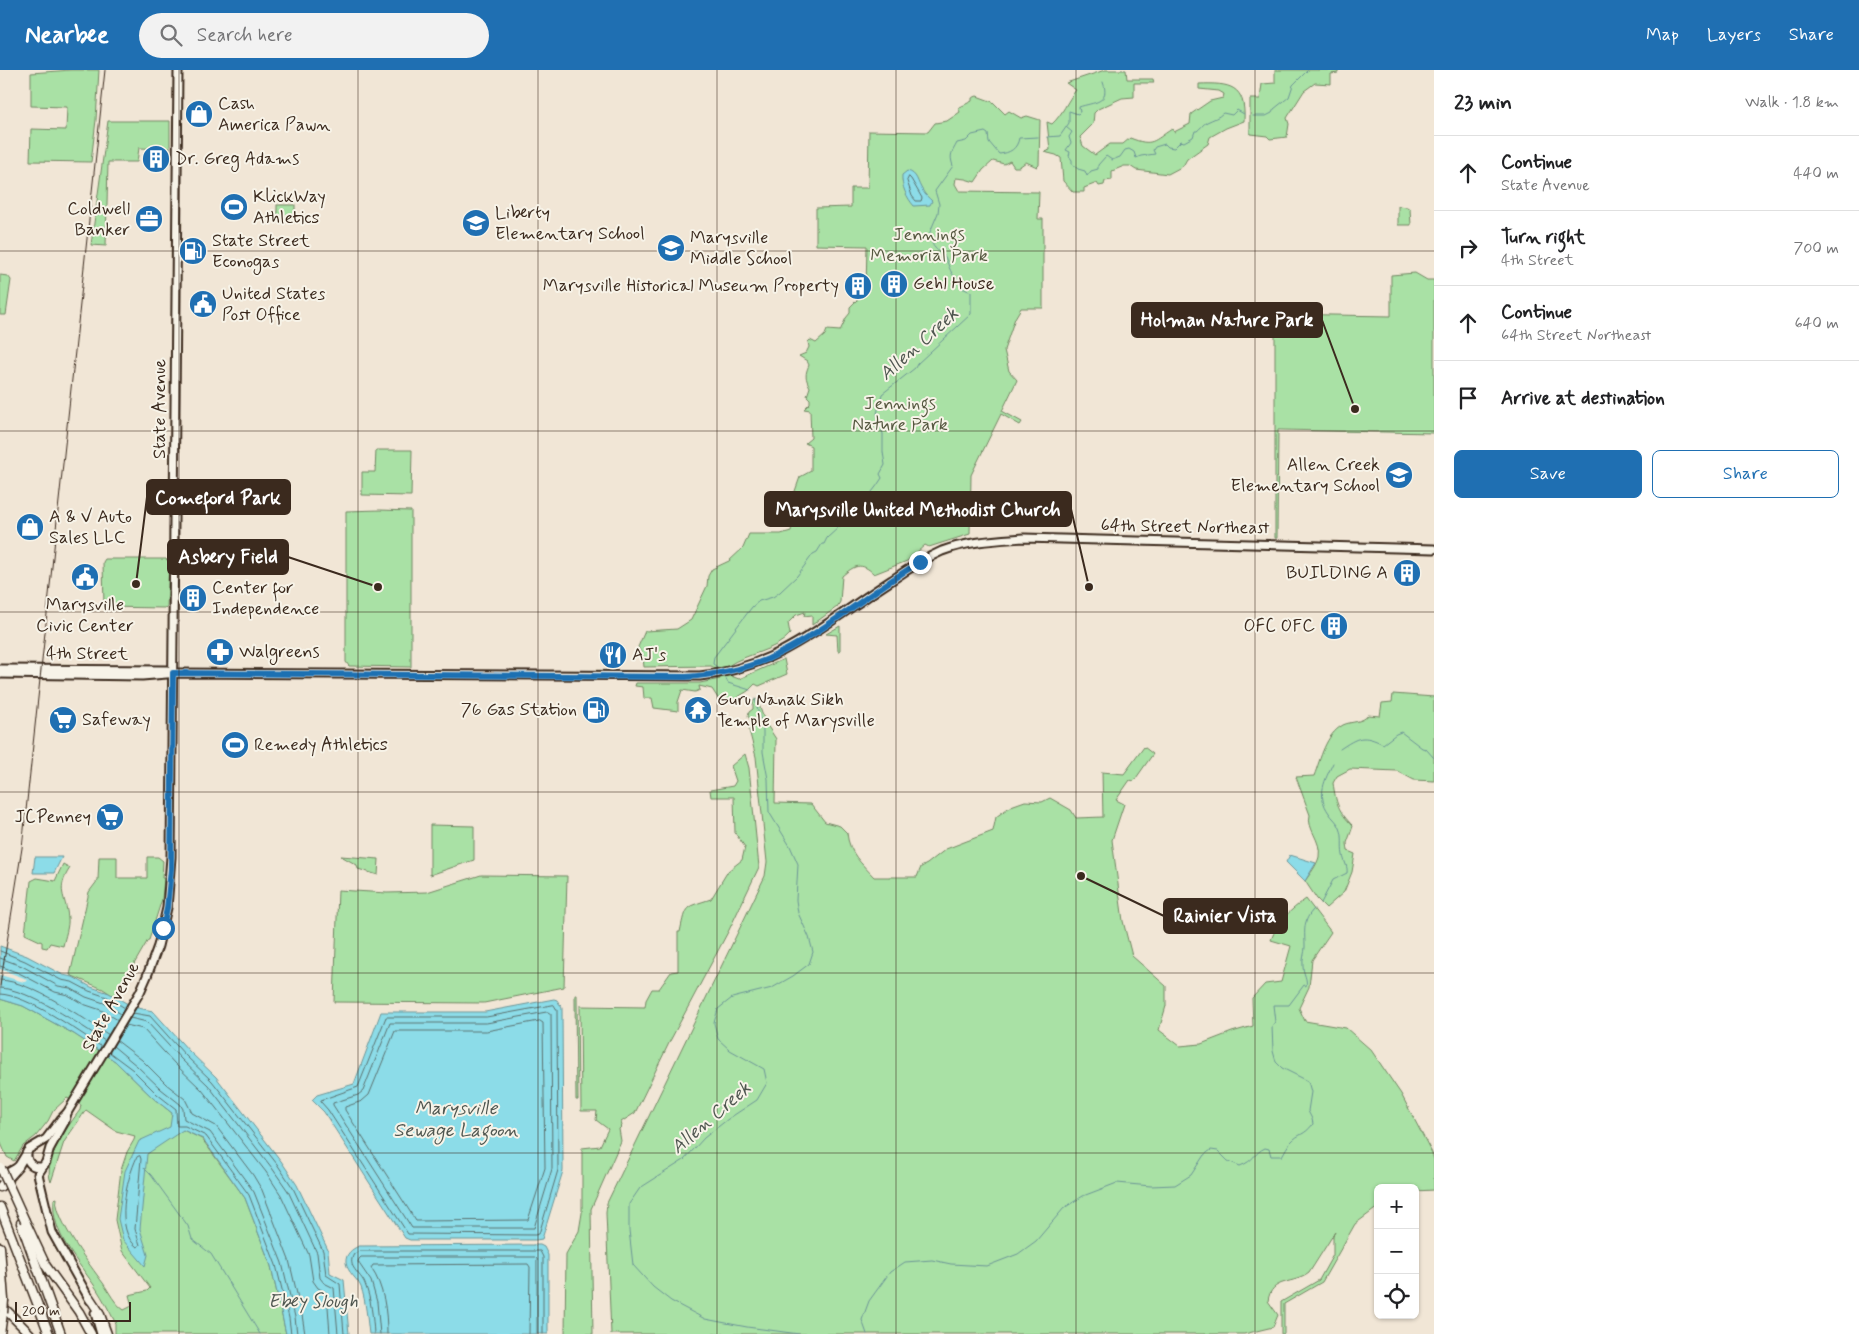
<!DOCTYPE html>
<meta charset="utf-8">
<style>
:root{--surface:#fff;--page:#f2f2f2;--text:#202124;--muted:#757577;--line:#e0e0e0;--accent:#1f6fb2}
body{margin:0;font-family:Mynerve,sans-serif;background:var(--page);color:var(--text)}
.controls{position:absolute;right:15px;bottom:15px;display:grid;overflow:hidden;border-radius:8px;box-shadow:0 1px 4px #0004}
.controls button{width:45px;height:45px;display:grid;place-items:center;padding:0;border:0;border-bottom:1px solid var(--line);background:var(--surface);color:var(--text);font:25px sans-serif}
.scale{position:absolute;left:15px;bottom:12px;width:116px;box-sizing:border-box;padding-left:5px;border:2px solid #3b2a1e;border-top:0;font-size:14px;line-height:18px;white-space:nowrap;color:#3b2a1e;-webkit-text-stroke:4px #f7f3e8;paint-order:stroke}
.stop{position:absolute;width:15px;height:15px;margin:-11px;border:4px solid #1f6fb2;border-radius:50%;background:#fff}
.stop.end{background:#1f6fb2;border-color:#fff;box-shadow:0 1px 5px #0008}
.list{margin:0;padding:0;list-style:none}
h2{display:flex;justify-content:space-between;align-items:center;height:65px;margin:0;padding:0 20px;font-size:21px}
h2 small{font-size:16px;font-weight:400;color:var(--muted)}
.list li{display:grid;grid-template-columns:32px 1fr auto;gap:15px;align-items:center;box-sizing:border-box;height:75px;padding:0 20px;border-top:1px solid var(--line)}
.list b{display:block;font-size:19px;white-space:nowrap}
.list p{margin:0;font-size:16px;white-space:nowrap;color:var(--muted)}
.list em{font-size:16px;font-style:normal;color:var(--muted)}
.actions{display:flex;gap:10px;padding:15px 20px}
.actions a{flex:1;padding:11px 0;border:1px solid var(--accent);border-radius:8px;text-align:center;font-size:18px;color:var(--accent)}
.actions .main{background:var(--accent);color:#fff}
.icon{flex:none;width:28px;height:28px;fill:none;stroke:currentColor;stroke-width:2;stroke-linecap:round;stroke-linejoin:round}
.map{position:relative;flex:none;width:1434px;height:1264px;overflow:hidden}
header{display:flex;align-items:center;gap:30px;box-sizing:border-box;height:70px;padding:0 25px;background:var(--accent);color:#fff}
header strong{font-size:24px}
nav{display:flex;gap:28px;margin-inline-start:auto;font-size:18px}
.search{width:350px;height:45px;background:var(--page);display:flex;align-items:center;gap:12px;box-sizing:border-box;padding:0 18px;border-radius:28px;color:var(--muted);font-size:19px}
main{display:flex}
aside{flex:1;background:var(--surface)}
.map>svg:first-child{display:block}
.green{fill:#a9e1a5;stroke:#728662}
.water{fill:#8cdce8;stroke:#6c9597}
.pier{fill:#f1e6d6}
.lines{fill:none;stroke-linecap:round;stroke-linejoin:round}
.shore{stroke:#5b716f;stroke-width:1}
.stream{stroke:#6c9597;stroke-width:1}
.major-casing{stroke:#3b2a1e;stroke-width:11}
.highway-casing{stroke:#3b2a1e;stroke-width:11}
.major{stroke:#f7f3e8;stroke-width:7}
.highway{stroke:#f7f3e8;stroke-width:8}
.rail{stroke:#3b2a1e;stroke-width:1}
.highway-bridge-casing{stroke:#3b2a1e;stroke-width:11;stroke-linecap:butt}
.highway-bridge{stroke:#f7f3e8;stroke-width:8}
.route{stroke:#1f6fb2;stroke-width:6}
.grid{fill:none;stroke:#3b2a1e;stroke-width:1;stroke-opacity:0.55}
.labels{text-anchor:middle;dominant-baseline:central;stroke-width:4;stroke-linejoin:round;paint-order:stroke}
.poi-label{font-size:18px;fill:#3b2a1e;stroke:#f7f3e8;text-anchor:start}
.park-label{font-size:18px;fill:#565840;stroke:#f7f3e8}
.street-label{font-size:18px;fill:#3b2a1e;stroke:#f7f3e8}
.water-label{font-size:19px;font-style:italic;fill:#4f5650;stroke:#f7f3e8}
.leader{fill:none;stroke:#3b2a1e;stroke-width:2}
.callout-dot{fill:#3b2a1e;stroke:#f7f3e8;stroke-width:2}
.callout{fill:#3b2a1e;stroke:#3b2a1e;stroke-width:2}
.callout-label{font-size:19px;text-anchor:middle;font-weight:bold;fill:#fff}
</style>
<header>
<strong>Nearbee</strong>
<div class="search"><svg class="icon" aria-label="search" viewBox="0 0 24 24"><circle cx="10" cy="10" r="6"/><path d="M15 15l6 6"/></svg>Search here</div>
<nav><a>Map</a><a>Layers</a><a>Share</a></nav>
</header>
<main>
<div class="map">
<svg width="1434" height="1264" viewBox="0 0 1434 1264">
<rect width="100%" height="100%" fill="#f1e6d6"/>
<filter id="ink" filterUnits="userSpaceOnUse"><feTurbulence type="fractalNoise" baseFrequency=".02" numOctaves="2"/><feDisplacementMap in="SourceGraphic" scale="10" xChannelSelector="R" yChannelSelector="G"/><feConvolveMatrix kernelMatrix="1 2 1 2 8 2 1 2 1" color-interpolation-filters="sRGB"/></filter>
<g filter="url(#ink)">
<g class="green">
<polygon points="71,0 99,0 96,50 91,92 30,91 31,59 66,60 67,37 31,36 31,3"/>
<path d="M1105,0H1126L1127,9H1153L1154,13H1134V27L1122,28L1098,39L1094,43L1093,54L1080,67L1083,76L1095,85L1110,74H1123L1130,68C1153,77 1153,71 1172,59L1174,62L1190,54L1191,44L1210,31L1223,28L1224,24L1219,21L1199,19V14C1230,13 1246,15 1244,51L1226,58L1210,67L1208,74L1187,89L1183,96L1168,104L1136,100L1130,96H1124L1112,101V110L1105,111L1104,115L1099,116L1097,113L1084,118V122H1073L1063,111L1061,88L1056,85L1044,82L1050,80L1047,52L1052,54C1063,44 1067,31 1076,20L1066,13Z"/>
<polygon points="1275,0 1338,0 1338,3 1331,4 1331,14 1315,13 1304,21 1287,48 1289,54 1287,67 1270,69 1267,66 1250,64 1250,29 1260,29 1262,14 1275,13"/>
<path d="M977,26L993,32L1005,44L1009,41L1021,48L1027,46L1040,50L1039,95L1037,97L1026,92L1019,97H1014L1010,91L1004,94L993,91L983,100L975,112L965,109L956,108L955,114L959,121L1039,122L1038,149H1043V238H1021L1015,248L1004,280L1009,301L1017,310L1002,341L1022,352L1020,355L1001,344L971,405L970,464L929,477L925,475L907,491L874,504C861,491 854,496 842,506L840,532L837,537L812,555V545L804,546L805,542L796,545L788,553L790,564C775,582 746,583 728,596L731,606L739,609L784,589L787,604L759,616L755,614L748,621L723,636L712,619L699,616L700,620L695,622L682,620L678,632V641L654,638L652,628H644L643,617L635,616L636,613H700L720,609L715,598L711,596L644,597L643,587L638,577L645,561L677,559L691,550L707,516L708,506L712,499L729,491L743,478L749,464H781L791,461L793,451L787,442L795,425L794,424L800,407L811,401V376L805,373L811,368L810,340L804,339L810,333V329L807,326L810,317C805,308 805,304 809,295L807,291L799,286L806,283L809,277L808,272L810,270L816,273L825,265L827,260L840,261L846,248L850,243V237L858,229L856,227H858V224L865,223L866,219L867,176L816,175V138L851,137V118H868L869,61L928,62L935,53L947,51L960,42L958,38L972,31V28Z"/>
<polygon points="108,51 170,51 170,79 139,78 137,92 108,92 106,176 91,175"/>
<rect x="277" y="135" width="18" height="17"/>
<polygon points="1398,136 1407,137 1410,139 1411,155 1398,155"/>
<polygon points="1415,203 1427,210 1434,210 1434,363 1278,360 1277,468 1275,468 1275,244 1391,246 1391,205"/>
<polygon points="0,205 8,206 11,210 6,245 0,245"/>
<polygon points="376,380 412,380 411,426 362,425 362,402 375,402"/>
<polygon points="380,440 411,441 411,597 349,596 346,592 346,441"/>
<polygon points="105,489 166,489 169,492 167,537 164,538 104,537 103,492"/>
<polygon points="840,556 840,581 838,581 837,565 826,564"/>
<path d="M1393,624L1434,627V711L1414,710L1397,701L1350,699L1337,706L1333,713C1336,733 1338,741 1353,756L1347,773L1348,781L1355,784L1352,802L1344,822L1326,838L1317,829L1305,811C1310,804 1317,795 1319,787C1322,770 1306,759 1310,745L1296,707L1314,706C1321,688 1325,665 1343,655C1351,651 1363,653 1368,645L1380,646L1382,633L1392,632Z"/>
<path d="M757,629L765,652L776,669L775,733L811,734L825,752L840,756L847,763C849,783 861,793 874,807H917L921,797L927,794L946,779L993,761L996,747L1011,736L1025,731L1042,732L1050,728L1071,740L1076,748L1103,747L1102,702L1124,704L1144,677L1153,684L1134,711L1130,710L1116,730L1124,734L1112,770L1123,851L1132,886L1166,916V936L1159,960L1180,976L1201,974L1232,962L1253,956L1252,928L1265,914L1281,912L1291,876L1271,870C1278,851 1289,841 1306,829L1331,862L1312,890L1309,917L1299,938L1305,951L1346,958L1371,980L1401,1024L1432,1083L1434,1090V1120L1415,1121V1118H1378V1137L1355,1154L1322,1212L1284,1234V1264H1281V1232L1319,1210L1333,1185V1165L1335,1162L1309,1203C1294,1215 1271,1207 1268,1231L1278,1245L1273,1257L1244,1264H611L606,1143L607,1133L765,806L767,792L756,687L749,660L751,651L748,646L749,642L753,639V631Z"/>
<path d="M745,684L749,698L759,797L729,860L670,971L635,1043L621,1052L622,1056L619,1059L621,1071L591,1139L593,1264H565L566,1184L579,1161L582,1143V1078L600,1076L608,1059L596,1050L597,1041H581L580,936L645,937L646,930L652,919H659L671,902L678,901V862H680C686,834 684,838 711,829L728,801L742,790L745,777L735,763L734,727H711L710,720L733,716L736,711L731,696Z"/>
<polygon points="430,755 474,756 474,790 430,805"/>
<polygon points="341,786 379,789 378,805 358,799 357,795"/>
<polygon points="99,787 117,787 117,808 147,808 147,787 158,787 163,791 162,808 164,808 162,829 149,870 148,870 115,927 103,919 70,905 89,822 98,810"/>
<path d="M63,794L70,798C55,821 66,825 68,848C69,856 65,867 63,876L50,873L47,878L42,877V872L25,864L31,811L37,808L55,811Z"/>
<polygon points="481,805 567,806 564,917 484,933 334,932 338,820 387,823 427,822"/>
<polygon points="575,925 577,925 578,1030 576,1030"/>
<path d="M0,929L23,936L74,964L115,991L153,1028L172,1043L183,1060L202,1069L245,1128L271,1196L286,1264H115V1254L117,1252H115C109,1240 103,1229 96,1218C79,1192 50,1163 54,1129L57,1128C57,1131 56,1133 57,1135C61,1157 89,1194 103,1213C110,1223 114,1233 124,1240L132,1236L129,1225L147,1221L150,1218L122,1181L115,1150L121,1100L127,1082L134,1070L135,1066L116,1061L86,1040L64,1072L51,1112C42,1091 68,1056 80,1040L81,1035L67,1028L53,1041L48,1051L36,1066L23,1076L14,1091L7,1087L0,1071Z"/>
</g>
<g class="water">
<path d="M907,101C918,103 917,113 923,121C925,125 929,128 932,131L930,135L914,136C907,128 901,116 902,105Z"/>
<polygon points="1290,785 1316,793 1305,811 1286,792"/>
<polygon points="35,787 62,787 54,803 33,803"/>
<polygon points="0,876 27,886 63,905 73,907 91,917 109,923 133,937 153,941 189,981 216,1007 281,1091 297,1115 328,1180 330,1203 344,1210 349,1264 286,1264 271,1196 245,1128 203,1069 183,1060 147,1084 140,1159 148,1185 145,1196 123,1170 118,1149 125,1101 139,1071 170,1057 172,1043 153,1028 115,991 74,964 23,936 0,929"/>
<polygon points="554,929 557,930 562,938 563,1101 542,1169 536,1170 410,1170 405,1168 324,1042 312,1030 317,1025 354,1014 381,942 485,942"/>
<path d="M540,1175L544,1177L548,1185V1264H369C367,1248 366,1232 361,1217C357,1208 348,1203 346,1193C345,1184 352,1179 359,1176Z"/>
</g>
<polygon class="pier" points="0,899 24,908 27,911 24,912 0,905"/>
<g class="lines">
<g class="shore">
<polygon points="909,107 911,109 922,128 921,131 916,131 912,126 907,111"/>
<polyline points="0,881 25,891 61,910 72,912 89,921 107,927 125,938"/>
<polyline points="0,888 22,896 58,916 70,918 86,927 104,933 121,944"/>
<polyline points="0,896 19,903 55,922 68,925 83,934 101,940 118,950"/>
<path d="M0,910C31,911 83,948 109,965"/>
<path d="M0,918C29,919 80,955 105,971"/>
<path d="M0,924C27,925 78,961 102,977"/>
<polygon points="554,935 557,940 558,1100 539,1164 535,1165 408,1164 328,1040 321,1032 321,1030 358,1017 386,947 486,947"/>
<polygon points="548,942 551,944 552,1099 534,1158 412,1158 333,1035 333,1033 358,1025 363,1021 390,953 486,953"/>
<polyline points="133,943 150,946 185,985 212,1011 277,1094 293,1118 323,1181 326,1205 340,1214 344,1264"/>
<polyline points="130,948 147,952 181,989 208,1015 272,1098 288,1121 317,1183 320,1208 324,1213 334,1218 338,1264"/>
<polygon points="540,951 543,953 545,1098 528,1150 416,1151 345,1040 345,1037 362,1031 369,1025 395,961 486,961"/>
<polyline points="126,955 143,959 175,994 202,1020 266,1102 281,1125 309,1185 313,1211 318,1218 327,1223 330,1264"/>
<polyline points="116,970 142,990 166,1014 185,1029 192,1043 216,1056 253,1105 262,1120 289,1190 302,1245 305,1264"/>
<polyline points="113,976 137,996 161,1019 180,1034 183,1039 184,1049 210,1062 254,1122 282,1193 295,1247 297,1264"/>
<polyline points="109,982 133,1000 157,1024 176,1039 177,1056 185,1056 206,1066 249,1125 276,1195 289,1248 291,1264"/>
<path d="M140,1086L141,1089L135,1159L140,1175L137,1177C114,1160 126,1110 137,1087Z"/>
<path d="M374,1264C373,1247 371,1229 365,1214C361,1203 346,1197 354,1184L360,1181H540L543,1187V1264"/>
<polyline points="380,1264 377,1232 371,1211 358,1192 359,1189 361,1187 535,1187 537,1189 537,1264"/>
<path d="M387,1264C387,1242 384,1216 371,1198L373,1195L528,1194L530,1197L529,1264"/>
</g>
<g class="stream">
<polyline points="1253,46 1266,46 1272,43 1274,39 1289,27 1293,15 1308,0"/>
<path d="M1066,57L1072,62L1069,67L1071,73L1066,80L1070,82L1069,86L1072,90V94L1078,99L1085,101L1087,106L1091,101L1098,99V95L1106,86L1112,90L1120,87L1125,80L1129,79L1134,82L1136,88L1141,86L1155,84L1153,80L1155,77L1165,74L1168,77L1174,78L1181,71L1184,72L1193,67L1195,61H1197C1200,59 1203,54 1207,52C1213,49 1218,48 1223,43L1232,45L1237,40L1244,44"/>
<path d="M1047,67L1060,66L1069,53V41L1078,44L1080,42L1079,37C1093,32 1111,34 1103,12"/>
<path d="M720,599L713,594L714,587L752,537L759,531L773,527L780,522L797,506L813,484L817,482L822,474H824L827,468C846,451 869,429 882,408L880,404L885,395L883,382V364L877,344L882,324L915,298L917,294L971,244V222L962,218L958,209C951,206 949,196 946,189C944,183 938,182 935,178C931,174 931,167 930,162L938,143L939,134L935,121L953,96C949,84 952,83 957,73L966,71L972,65L985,62L988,64L989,72L999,84C1010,83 1017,79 1019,68L1038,67"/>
<polyline points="724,604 728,613 750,620"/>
<polyline points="755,629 763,661 763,682 768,709 769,742 790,776 798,794 796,830 798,843 809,867 813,882 809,894 793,906 772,918 732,928 718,939 714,953 718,969 730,980 764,999 767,1013 757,1030 728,1049 704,1068 684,1090 640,1118 629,1134 629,1160 633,1195 653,1217 671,1231 705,1249 747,1257 799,1264"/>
<path d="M1340,679C1358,667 1363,664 1383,674L1396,664L1401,662L1422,678L1426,679L1434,688"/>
<path d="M1321,833L1333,810L1347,803C1348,796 1344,792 1343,785C1341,776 1344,767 1340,758C1338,752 1332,748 1329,743C1316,725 1325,710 1333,693"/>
<polyline points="144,1098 151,1105 188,1156 192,1169 211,1184 260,1264"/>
<path d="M867,1264L862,1250L869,1231L890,1202L905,1192L932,1190L951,1194L987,1196L1018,1184L1036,1171L1064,1138L1083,1126L1117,1113L1151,1116L1175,1115L1191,1105L1204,1085L1211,1080L1218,1081L1228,1091L1240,1096C1254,1091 1254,1083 1265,1078L1269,1079L1271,1086H1282C1285,1081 1287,1076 1291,1072C1299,1063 1304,1066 1313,1054L1312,1049L1308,1041L1311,1022L1308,1011L1282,998L1276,992L1273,981L1272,956L1275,952L1273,935H1289L1304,915L1306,916C1308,909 1303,904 1303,896C1302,889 1305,883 1305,877C1305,861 1302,851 1314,839"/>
</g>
<defs>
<g id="major">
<polyline points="0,599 167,600 173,603"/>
<path d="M0,604L142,606L179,603L700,606C780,597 828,551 892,510C908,499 924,489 942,481C968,471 997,470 1024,468L1434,479"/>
<path d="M27,1082C26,1091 31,1098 41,1097"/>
<polyline points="0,1107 18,1097 29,1079 46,1069 61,1049 67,1043"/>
<polyline points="90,1230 52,1162 38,1104 46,1092 50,1078 65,1051 67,1043 140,922 147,906 158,876 167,838 171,787 178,0"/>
<polyline points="95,1243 101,1264"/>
</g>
<g id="highway">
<polyline points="0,1117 18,1097"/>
<polyline points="0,1137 49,1264"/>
<polyline points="25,1151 46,1196 79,1242 91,1264"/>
<polyline points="21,1153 61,1264"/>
<polyline points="0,1177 4,1230"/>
<polyline points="89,1227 99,1242 107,1264"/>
<polyline points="0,1234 30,1264"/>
<polyline points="0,1264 3,1243"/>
</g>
</defs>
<use href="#major" class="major-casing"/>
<use href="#highway" class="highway-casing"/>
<use href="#major" class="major"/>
<use href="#highway" class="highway"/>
<polyline class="rail" points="0,916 22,778 105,0"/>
<defs>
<g id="highway-bridge">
<polyline points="1,1098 25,1151"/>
<polyline points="3,1243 4,1230"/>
</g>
</defs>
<use href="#highway-bridge" class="highway-bridge-casing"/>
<use href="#highway-bridge" class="highway-bridge"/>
</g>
</g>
<g class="lines" filter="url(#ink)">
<path class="route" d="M163,858L167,838L171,799L173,603L686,607C714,605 742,600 768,589C823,564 868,523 920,492"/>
</g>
<path class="grid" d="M179,0V1264M358,0V1264M538,0V1264M717,0V1264M896,0V1264M1076,0V1264M1255,0V1264M0,181H1434M0,361H1434M0,542H1434M0,722H1434M0,903H1434M0,1083H1434"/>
<defs>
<symbol id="shop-disc" viewBox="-11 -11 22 22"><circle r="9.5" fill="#1f6fb2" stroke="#f7f3e8"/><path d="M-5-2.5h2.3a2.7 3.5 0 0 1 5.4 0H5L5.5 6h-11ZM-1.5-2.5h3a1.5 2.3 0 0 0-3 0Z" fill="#fff"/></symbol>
<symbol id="building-disc" viewBox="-11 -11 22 22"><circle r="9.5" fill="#1f6fb2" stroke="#f7f3e8"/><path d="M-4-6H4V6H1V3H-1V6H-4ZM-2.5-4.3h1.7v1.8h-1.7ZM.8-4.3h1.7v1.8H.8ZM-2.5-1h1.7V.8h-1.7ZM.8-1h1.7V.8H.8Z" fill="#fff"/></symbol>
<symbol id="stadium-disc" viewBox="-11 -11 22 22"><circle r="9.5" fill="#1f6fb2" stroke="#f7f3e8"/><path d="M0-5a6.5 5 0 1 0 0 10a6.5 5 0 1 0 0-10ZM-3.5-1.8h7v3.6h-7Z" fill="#fff"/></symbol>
<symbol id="office-disc" viewBox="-11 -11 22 22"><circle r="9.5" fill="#1f6fb2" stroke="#f7f3e8"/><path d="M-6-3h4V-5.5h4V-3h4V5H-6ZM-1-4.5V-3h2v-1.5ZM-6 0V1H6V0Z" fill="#fff"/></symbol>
<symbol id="school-disc" viewBox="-11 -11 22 22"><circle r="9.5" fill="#1f6fb2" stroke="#f7f3e8"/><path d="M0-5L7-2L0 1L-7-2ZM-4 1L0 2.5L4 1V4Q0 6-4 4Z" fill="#fff"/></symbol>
<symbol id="fuel-disc" viewBox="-11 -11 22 22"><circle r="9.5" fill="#1f6fb2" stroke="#f7f3e8"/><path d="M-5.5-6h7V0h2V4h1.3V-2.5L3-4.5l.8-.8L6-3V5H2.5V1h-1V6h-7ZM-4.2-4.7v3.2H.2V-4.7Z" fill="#fff"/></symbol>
<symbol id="civic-disc" viewBox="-11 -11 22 22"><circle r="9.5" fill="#1f6fb2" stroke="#f7f3e8"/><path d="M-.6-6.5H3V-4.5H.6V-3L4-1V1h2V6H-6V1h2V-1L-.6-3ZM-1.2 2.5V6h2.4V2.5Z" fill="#fff"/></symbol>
<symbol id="pharmacy-disc" viewBox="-11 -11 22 22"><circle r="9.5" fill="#1f6fb2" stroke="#f7f3e8"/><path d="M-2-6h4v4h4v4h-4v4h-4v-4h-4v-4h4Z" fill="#fff"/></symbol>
<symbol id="restaurant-disc" viewBox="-11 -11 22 22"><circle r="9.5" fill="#1f6fb2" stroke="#f7f3e8"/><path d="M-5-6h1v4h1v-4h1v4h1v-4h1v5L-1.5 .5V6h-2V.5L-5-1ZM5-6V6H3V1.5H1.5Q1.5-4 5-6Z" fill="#fff"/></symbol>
<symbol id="temple-disc" viewBox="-11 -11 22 22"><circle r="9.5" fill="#1f6fb2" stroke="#f7f3e8"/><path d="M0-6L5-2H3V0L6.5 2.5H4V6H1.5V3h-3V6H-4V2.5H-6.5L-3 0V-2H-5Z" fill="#fff"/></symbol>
<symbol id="supermarket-disc" viewBox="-11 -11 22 22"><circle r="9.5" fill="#1f6fb2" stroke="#f7f3e8"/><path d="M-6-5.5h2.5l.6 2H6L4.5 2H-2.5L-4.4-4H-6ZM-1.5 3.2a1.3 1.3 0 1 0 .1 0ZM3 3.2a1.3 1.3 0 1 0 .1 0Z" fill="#fff"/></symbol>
</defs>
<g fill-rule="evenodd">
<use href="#shop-disc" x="183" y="28" width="32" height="32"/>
<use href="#building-disc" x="140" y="73" width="32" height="32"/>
<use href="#stadium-disc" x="218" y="121" width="32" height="32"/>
<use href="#office-disc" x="133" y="133" width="32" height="32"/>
<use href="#school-disc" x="460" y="137" width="32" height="32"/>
<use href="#school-disc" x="655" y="162" width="32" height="32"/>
<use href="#fuel-disc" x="177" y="165" width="32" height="32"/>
<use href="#building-disc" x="878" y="198" width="32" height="32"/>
<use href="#building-disc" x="842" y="200" width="32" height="32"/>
<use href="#civic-disc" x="187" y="218" width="32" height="32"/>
<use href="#school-disc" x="1383" y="389" width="32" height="32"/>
<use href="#shop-disc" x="14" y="441" width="32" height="32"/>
<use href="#building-disc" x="1391" y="487" width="32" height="32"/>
<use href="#civic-disc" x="69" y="491" width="32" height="32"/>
<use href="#building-disc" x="177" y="512" width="32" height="32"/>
<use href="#building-disc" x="1318" y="540" width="32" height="32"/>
<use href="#pharmacy-disc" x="204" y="566" width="32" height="32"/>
<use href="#restaurant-disc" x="597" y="569" width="32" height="32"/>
<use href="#fuel-disc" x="580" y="624" width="32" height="32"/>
<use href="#temple-disc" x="682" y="624" width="32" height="32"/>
<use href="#supermarket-disc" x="47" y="634" width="32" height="32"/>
<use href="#stadium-disc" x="219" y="659" width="32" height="32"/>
<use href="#supermarket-disc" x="94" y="731" width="32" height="32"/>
</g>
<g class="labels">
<g class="poi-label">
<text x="218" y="34">Cash<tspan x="218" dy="21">America Pawn</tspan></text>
<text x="175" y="89">Dr. Greg Adams</text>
<text x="253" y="127">KlickWay<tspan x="253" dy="21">Athletics</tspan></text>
<text x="130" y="139" text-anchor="end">Coldwell<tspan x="130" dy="21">Banker</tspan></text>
<text x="495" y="143">Liberty<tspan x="495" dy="21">Elementary School</tspan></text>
<text x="690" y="168">Marysville<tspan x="690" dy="21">Middle School</tspan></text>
<text x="212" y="171">State Street<tspan x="212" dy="21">Econogas</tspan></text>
<text x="913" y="214">Gehl House</text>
<text x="839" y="216" text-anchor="end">Marysville Historical Museum Property</text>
<text x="222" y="224">United States<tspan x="222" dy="21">Post Office</tspan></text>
<text x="1380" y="395" text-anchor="end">Allen Creek<tspan x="1380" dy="21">Elementary School</tspan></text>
<text x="49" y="447">A &amp; V Auto<tspan x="49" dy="21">Sales LLC</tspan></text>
<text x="1388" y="503" text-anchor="end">BUILDING A</text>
<text x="212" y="518">Center for<tspan x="212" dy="21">Independence</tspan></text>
<text x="85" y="535" text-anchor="middle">Marysville<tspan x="85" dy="21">Civic Center</tspan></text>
<text x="1315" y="556" text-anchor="end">OFC OFC</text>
<text x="239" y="582">Walgreens</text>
<text x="632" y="585">AJ's</text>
<text x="717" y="630">Guru Nanak Sikh<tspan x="717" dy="21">Temple of Marysville</tspan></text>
<text x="577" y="640" text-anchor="end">76 Gas Station</text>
<text x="82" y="650">Safeway</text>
<text x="254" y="675">Remedy Athletics</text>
<text x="91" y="747" text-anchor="end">JCPenney</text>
</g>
<g class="park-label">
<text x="929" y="165">Jennings<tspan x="929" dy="21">Memorial Park</tspan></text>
<text x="900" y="334">Jennings<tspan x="900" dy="21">Nature Park</tspan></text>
</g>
<g class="street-label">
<text transform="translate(160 339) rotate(-90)">State Avenue</text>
<text transform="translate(1185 457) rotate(1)">64th Street Northeast</text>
<text x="87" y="584">4th Street</text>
<text transform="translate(111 937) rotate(-61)">State Avenue</text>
</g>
<g class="water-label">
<text transform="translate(919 274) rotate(-42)">Allen Creek</text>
<text x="456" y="1038">Marysville<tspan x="456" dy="22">Sewage Lagoon</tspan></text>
<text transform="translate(711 1048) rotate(-41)">Allen Creek</text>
<text x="313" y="1231">Ebey Slough</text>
</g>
</g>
<path class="leader" d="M1355 339L1322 250M136 514L147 427M1089 517L1071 439M378 517L288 487M1081 806L1164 846"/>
<g class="callout-dot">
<circle cx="1355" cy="339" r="5"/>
<circle cx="136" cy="514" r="5"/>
<circle cx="1089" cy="517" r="5"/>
<circle cx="378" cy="517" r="5"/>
<circle cx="1081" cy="806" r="5"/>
</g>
<g class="callout">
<rect x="1132" y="233" width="190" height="34" rx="5"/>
<rect x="147" y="410" width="143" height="34" rx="5"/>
<rect x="765" y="422" width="306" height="34" rx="5"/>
<rect x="168" y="470" width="120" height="34" rx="5"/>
<rect x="1164" y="829" width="123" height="34" rx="5"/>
</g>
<g class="callout-label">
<text x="1227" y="256">Holman Nature Park</text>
<text x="218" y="434">Comeford Park</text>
<text x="918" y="446">Marysville United Methodist Church</text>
<text x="228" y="493">Asbery Field</text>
<text x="1225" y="852">Rainier Vista</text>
</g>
</svg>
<div class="controls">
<button>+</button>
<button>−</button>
<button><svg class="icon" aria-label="locate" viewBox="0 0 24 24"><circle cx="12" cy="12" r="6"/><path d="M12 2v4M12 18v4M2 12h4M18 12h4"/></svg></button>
</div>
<div class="scale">200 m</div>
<div class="stop" style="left:163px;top:858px"></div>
<div class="stop end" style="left:920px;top:492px"></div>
</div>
<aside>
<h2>23 min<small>Walk · 1.8 km</small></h2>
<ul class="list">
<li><svg class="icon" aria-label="ahead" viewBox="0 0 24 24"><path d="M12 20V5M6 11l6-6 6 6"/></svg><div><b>Continue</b><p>State Avenue</p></div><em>440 m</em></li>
<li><svg class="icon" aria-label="right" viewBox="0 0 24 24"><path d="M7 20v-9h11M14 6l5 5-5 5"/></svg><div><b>Turn right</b><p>4th Street</p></div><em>700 m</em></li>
<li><svg class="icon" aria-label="ahead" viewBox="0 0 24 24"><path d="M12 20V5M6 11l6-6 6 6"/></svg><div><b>Continue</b><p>64th Street Northeast</p></div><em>640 m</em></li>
<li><svg class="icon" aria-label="arrive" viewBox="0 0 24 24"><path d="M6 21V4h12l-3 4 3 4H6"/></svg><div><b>Arrive at destination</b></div></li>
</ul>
<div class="actions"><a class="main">Save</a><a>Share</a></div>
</aside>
</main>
